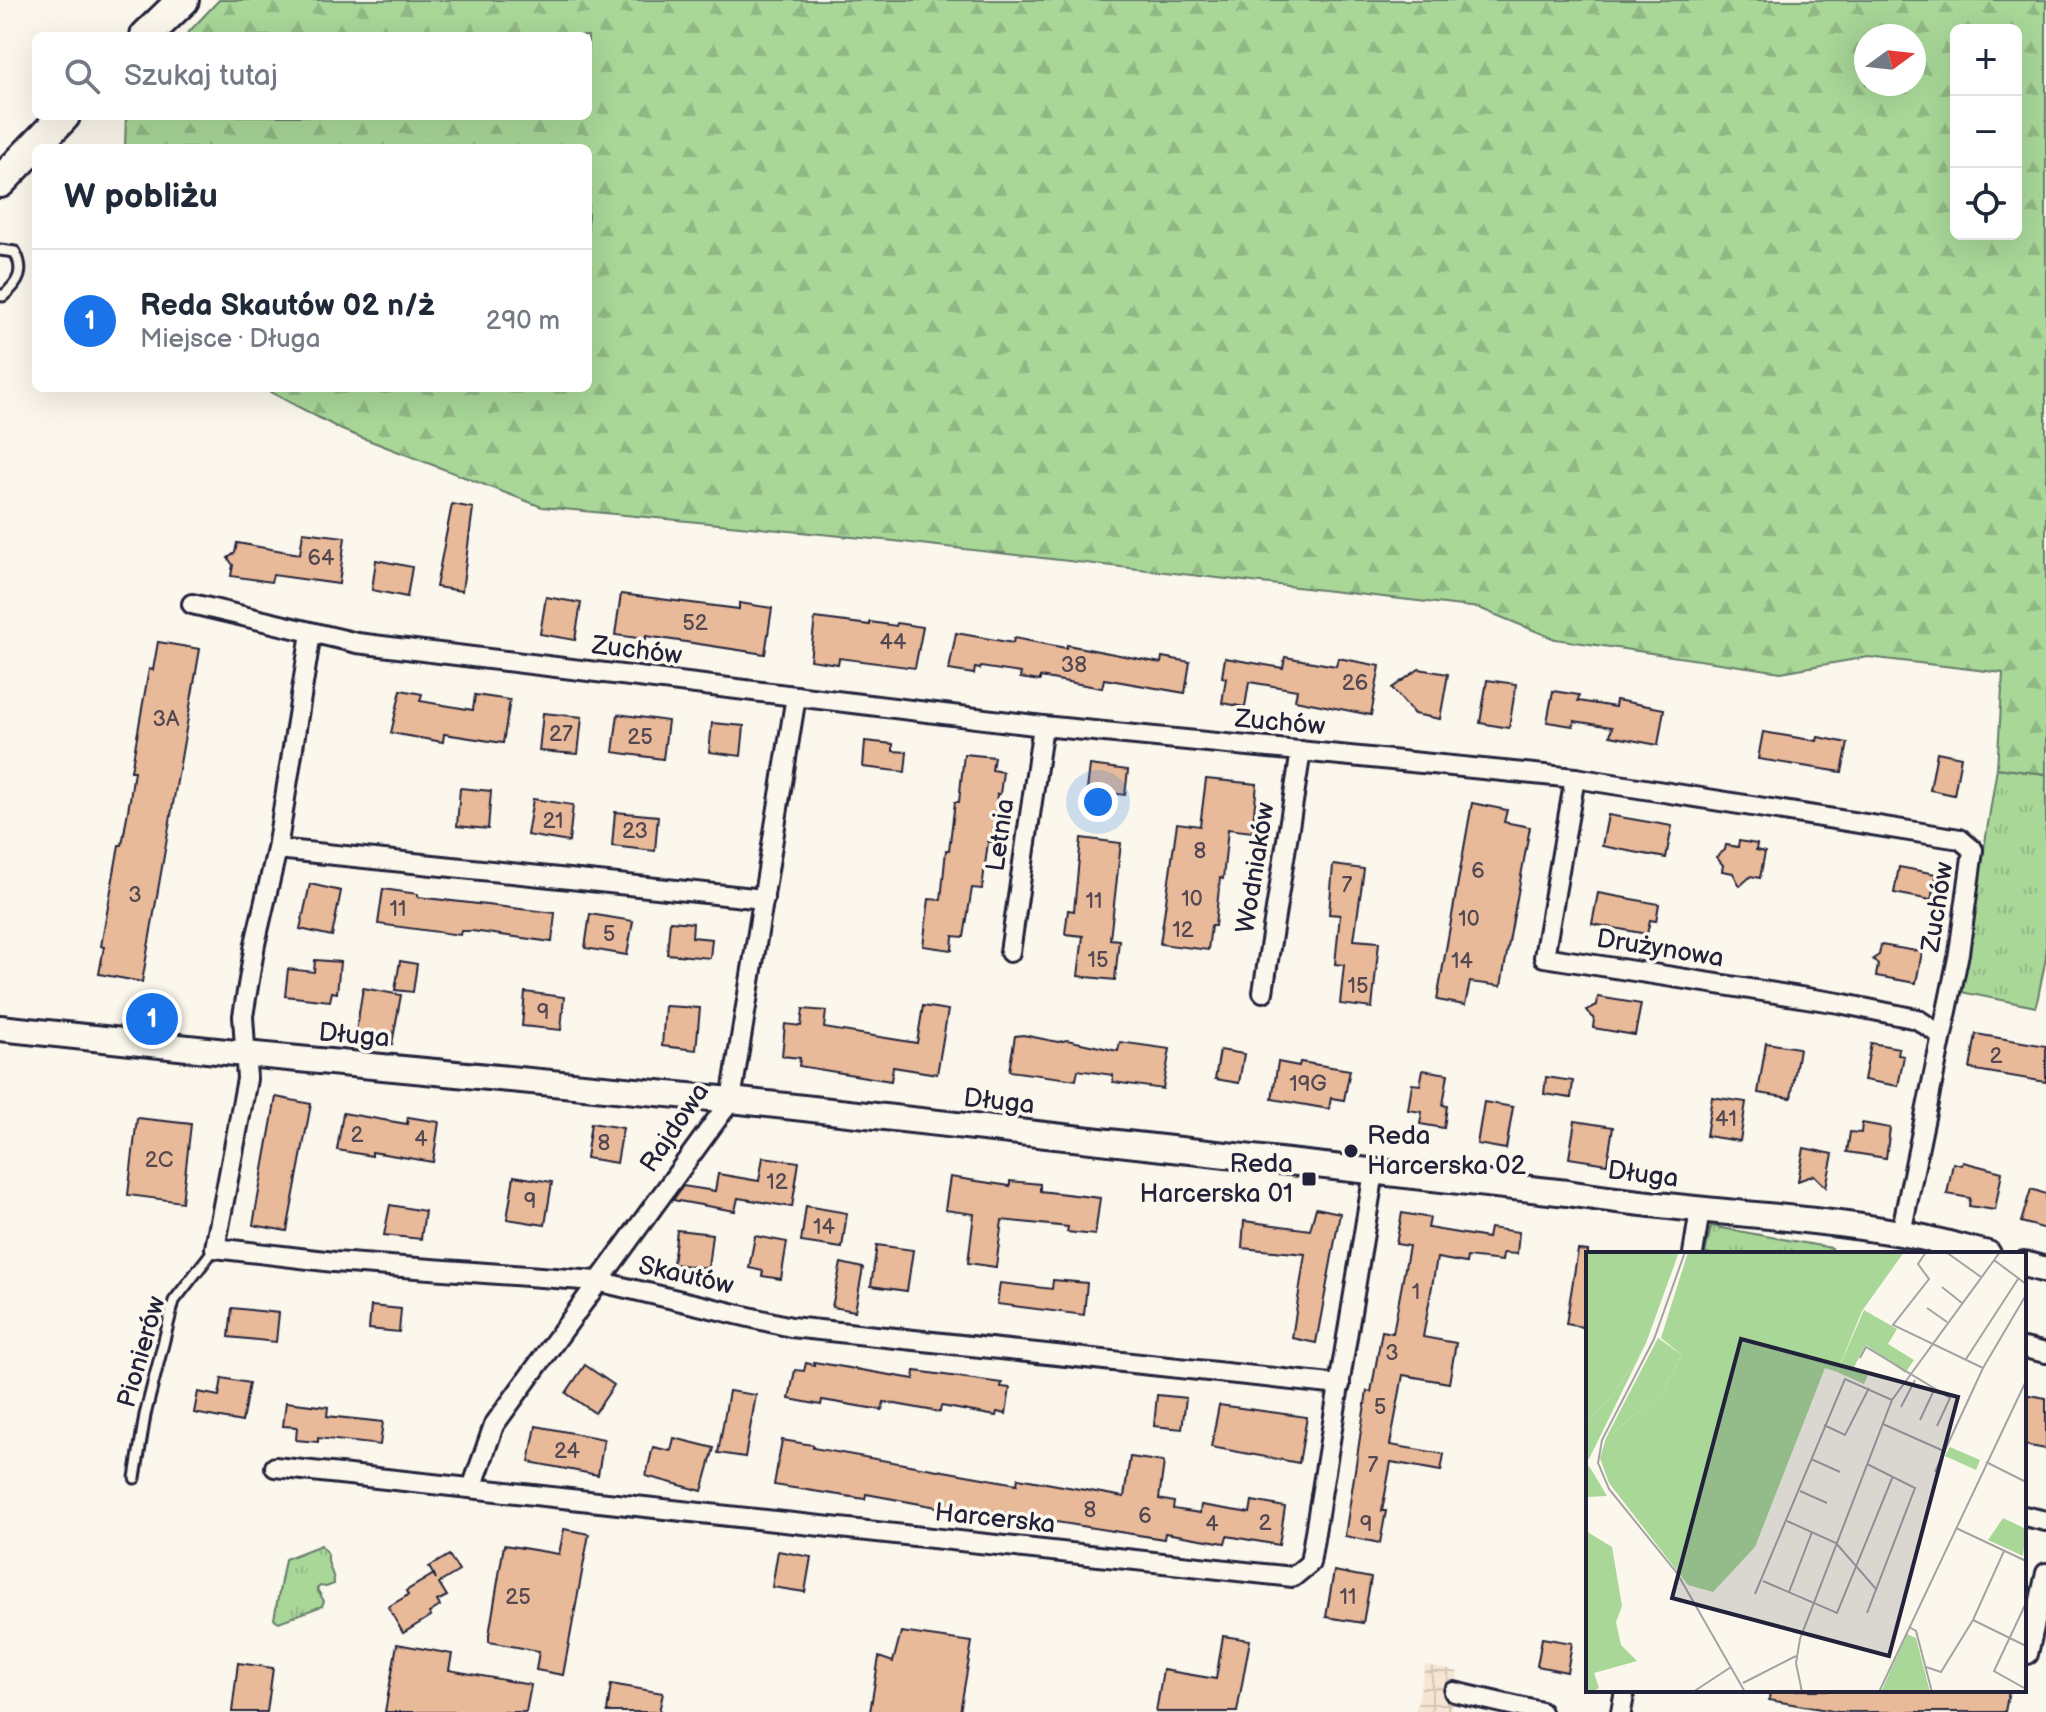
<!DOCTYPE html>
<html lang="pl">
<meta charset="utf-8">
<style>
:root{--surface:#fff;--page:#f2f2f3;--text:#1f2937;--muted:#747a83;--line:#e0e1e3;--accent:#1a73e8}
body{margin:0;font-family:"Balsamiq Sans",sans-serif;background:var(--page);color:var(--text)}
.controls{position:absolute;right:24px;top:24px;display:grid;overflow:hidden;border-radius:12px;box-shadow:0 8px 32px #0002}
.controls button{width:72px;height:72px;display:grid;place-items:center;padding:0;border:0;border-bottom:2px solid var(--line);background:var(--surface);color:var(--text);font:40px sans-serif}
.compass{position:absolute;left:1854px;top:24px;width:72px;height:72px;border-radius:50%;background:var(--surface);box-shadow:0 8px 32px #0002;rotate:75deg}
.you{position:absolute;left:1098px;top:802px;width:28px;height:28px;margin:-20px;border:6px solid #fff;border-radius:50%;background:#1a73e8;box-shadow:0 0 0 12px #1a73e833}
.badge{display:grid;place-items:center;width:52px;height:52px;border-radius:50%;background:var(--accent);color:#fff;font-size:26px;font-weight:700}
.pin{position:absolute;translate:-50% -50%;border:4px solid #fff;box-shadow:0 2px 8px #0006}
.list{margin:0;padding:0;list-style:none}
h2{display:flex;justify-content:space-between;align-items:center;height:104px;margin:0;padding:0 32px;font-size:34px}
h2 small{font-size:26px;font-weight:400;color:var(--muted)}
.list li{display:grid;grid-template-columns:52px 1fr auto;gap:24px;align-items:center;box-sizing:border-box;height:144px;padding:0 32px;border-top:2px solid var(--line)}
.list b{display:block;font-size:30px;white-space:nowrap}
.list p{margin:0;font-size:26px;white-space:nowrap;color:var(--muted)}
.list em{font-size:26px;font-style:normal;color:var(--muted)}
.icon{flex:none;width:44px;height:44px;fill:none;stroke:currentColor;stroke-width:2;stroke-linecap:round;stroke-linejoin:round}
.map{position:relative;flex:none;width:2046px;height:1712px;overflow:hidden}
.search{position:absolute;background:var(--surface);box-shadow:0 8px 32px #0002;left:32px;top:32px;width:560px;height:88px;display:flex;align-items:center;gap:20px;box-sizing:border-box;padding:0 28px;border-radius:12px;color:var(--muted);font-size:30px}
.panel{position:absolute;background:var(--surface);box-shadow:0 8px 32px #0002;left:32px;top:144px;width:560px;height:248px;border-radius:12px}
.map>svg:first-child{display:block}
.industrial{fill:url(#industrial-grid)}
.grass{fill:url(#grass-tufts);stroke:#657c6a;stroke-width:2}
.forest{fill:url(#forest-firs);stroke:#657c6a;stroke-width:2;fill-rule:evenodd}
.building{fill:#e9ba99;stroke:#22223b;stroke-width:2}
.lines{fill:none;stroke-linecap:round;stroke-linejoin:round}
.service-casing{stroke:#22223b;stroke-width:15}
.minor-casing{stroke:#22223b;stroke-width:24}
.tertiary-casing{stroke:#22223b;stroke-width:30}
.primary-casing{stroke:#22223b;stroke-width:36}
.service{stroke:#fbf7ec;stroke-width:9}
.minor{stroke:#fbf7ec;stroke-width:18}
.tertiary{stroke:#fbf7ec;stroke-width:24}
.primary{stroke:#fbf7ec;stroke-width:30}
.poi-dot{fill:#22223b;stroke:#fbf7ec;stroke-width:3}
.labels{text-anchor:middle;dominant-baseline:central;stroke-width:7;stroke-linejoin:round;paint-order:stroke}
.number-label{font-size:22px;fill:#544852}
.street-label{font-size:26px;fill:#22223b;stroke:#fbf7ec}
.poi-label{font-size:26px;fill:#22223b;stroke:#fbf7ec;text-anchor:start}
.inset-road{fill:none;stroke:#a4a2a5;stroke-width:2}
.view{fill:#22223b;fill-opacity:0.15;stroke:#22223b;stroke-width:4}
.inset-edge{fill:none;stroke:#22223b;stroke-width:4}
</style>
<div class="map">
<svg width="2046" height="1712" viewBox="0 0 2046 1712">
<defs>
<pattern id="industrial-grid" width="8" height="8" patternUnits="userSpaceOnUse" patternTransform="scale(2)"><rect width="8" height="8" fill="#f6e5d3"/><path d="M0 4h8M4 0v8" fill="none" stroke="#d3c4b6"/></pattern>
<pattern id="grass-tufts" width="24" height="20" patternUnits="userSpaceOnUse" patternTransform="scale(2)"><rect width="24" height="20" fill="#a8d798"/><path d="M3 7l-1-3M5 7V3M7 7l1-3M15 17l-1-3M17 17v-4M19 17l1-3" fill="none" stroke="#90b884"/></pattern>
<pattern id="forest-firs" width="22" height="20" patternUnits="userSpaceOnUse" patternTransform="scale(2)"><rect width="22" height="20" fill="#a8d798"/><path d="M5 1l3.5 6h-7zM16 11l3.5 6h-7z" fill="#90b884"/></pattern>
</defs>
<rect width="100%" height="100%" fill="#fbf7ec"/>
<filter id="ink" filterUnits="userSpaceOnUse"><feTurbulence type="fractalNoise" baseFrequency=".0125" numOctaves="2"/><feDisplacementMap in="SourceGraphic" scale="16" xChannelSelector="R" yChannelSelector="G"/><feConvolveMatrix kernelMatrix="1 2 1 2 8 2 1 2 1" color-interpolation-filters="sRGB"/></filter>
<g filter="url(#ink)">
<polygon class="industrial" points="1425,1665 1458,1672 1450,1712 1416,1712"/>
<g class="grass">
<polygon points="1997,768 2046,774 2046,958 2036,1007 1961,992"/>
<polygon points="1711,1226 1832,1248 1831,1254 1705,1254"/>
<path d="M321,1545L328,1555C326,1566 335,1573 334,1584L326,1587L320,1586L317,1589L324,1601L322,1606L279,1622L274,1619L285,1559Z"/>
</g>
<path class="forest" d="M219,0H2046V774L1997,768L2003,673L1868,657L1781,672L1555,639L1479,608L894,541L542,507L342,430L263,388H588V148H125L126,116H588V36H185ZM1956,30H2016V234H1956ZM1866,36H1914V84H1866Z"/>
<g class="building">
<polygon points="452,504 473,508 462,591 436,587"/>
<polygon points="303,532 345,537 339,584 273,575 271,582 231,576 233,565 228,558 235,553 237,543 300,554"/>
<polygon points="376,560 412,567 407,597 372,590"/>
<polygon points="621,594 739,609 739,603 772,608 765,654 646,636 646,639 615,635"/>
<polygon points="546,597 581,603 575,640 540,634"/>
<polygon points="815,618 870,625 870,622 896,626 897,623 923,627 915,668 839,658 838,664 810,660"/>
<polygon points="956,633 1013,643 1014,638 1066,648 1067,645 1161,663 1162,657 1190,662 1185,693 1104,679 1102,688 1040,677 1040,681 1020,678 1021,673 981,667 980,669 975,668 974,674 949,670"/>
<polygon points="158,642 200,649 142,982 99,974 104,947 101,946 119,845 122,845 130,799 134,771 131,771 149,669 153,670"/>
<polygon points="1285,657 1336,666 1338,658 1380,666 1371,715 1295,700 1297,690 1249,682 1245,707 1222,703 1226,678 1222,677 1225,658 1283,668"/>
<polygon points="1419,669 1448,674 1440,719 1414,714 1392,688"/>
<polygon points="1487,680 1516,684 1509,728 1480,723"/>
<polygon points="401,690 422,694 420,701 473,710 475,695 510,700 503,743 444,734 443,742 391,733"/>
<polygon points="1553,691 1579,695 1578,701 1615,707 1616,700 1664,709 1658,745 1610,736 1612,727 1574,721 1573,726 1547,722"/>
<polygon points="543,713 582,717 578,754 539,751"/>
<polygon points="618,714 668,721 663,759 613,752"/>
<polygon points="712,723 744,726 741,756 709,752"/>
<polygon points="1763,732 1817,741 1818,737 1848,743 1842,772 1758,759"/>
<polygon points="865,741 893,744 893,751 907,752 905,772 863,767"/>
<polygon points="1937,752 1961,757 1954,795 1930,790"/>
<polygon points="964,754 994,757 992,770 1003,772 1000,794 997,794 992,842 988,842 982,889 972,888 964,937 953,936 952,950 923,946 929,899 941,900 946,850 949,850 955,802 959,802"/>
<polygon points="1090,765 1128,770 1125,795 1087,790"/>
<polygon points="1206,779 1257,784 1252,832 1228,829 1223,879 1220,878 1215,926 1211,926 1208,950 1160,944 1177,823 1200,826"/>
<polygon points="460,788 491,791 488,829 457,826"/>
<polygon points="533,799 573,805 569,842 527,835"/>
<polygon points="1472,803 1507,810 1504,822 1530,827 1501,986 1470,982 1465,1005 1437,1000"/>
<polygon points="615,812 658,816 655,851 612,846"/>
<polygon points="1608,815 1672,826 1666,858 1602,846"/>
<polygon points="1081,838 1121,843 1110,939 1119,940 1115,980 1078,976 1083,936 1065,934 1068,910 1074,911"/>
<polygon points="1739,841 1757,844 1756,850 1765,852 1760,878 1751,876 1740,886 1733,873 1722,871 1723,865 1716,857 1725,850 1726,845 1738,847"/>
<polygon points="1333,865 1364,869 1354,940 1379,942 1372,1008 1340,1004 1344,965 1335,964 1340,915 1329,914"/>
<polygon points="1899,867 1936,874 1931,900 1894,893"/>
<polygon points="310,884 341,891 332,936 300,929"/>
<polygon points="383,889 418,894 418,897 555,913 552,942 472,931 461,931 460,935 378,924"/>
<polygon points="1598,893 1659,904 1656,921 1650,920 1647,934 1592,924"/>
<polygon points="590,914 633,921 627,955 585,948"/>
<polygon points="670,921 693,923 692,937 712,939 710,958 667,954"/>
<polygon points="1881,945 1922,952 1916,983 1876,976 1878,965 1873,959 1879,955"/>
<polygon points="315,960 340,962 337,993 332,992 330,1001 285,996 288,969 314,972"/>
<polygon points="400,961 417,964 413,992 395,990"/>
<polygon points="363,988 401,995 392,1044 355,1038"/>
<polygon points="525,992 564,997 561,1030 522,1026"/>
<polygon points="1598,997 1641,1004 1635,1035 1593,1028 1594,1019 1587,1010 1597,1005"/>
<polygon points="665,1006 700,1008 696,1050 662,1046"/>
<polygon points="923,1006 948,1010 937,1074 893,1067 891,1081 799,1066 800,1058 782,1056 785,1024 801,1026 803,1009 826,1011 824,1028 917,1043"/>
<polygon points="1976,1034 2046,1046 2046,1082 1970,1069"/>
<polygon points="1023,1035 1058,1042 1067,1040 1118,1051 1120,1042 1170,1049 1163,1089 1113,1082 1113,1075 1078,1070 1076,1080 1009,1071 1015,1036"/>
<polygon points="1766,1043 1799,1048 1791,1098 1758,1093"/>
<polygon points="1871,1043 1899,1048 1898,1055 1904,1056 1898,1086 1864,1080"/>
<polygon points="1220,1050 1244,1054 1239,1083 1215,1079"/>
<polygon points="1278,1062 1299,1066 1300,1062 1350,1070 1344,1100 1331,1098 1329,1109 1272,1099"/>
<polygon points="1423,1070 1448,1074 1443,1105 1447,1106 1444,1128 1420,1124 1422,1112 1408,1110 1412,1084 1420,1085"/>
<polygon points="1546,1077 1573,1081 1571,1098 1544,1094"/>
<polygon points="276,1097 311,1104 287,1231 253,1225"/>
<polygon points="1712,1097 1746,1102 1740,1141 1706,1136"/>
<polygon points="1484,1102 1513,1107 1506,1149 1477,1144"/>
<polygon points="343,1113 407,1124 408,1117 439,1122 433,1162 372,1152 372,1156 337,1150"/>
<polygon points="137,1118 191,1124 182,1202 128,1195"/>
<polygon points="1575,1121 1613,1127 1607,1164 1569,1158"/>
<polygon points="591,1123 623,1128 617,1163 586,1158"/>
<polygon points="1862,1123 1890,1128 1886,1158 1847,1152 1850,1132 1861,1133"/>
<polygon points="1804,1148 1833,1154 1826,1187 1814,1175 1798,1181"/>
<polygon points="763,1157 799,1162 792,1207 738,1198 735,1211 673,1200 683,1186 715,1191 718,1174 759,1181"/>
<polygon points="1963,1162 2002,1172 1995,1210 1969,1206 1970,1198 1947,1194 1953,1163 1962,1165"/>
<polygon points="514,1176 552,1182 545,1225 507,1219"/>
<polygon points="950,1177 1010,1186 1010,1181 1040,1184 1040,1191 1100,1198 1095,1235 1067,1232 1068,1227 1002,1220 996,1267 968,1263 974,1214 945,1210"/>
<polygon points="2031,1189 2046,1194 2046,1229 2021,1222"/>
<polygon points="390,1205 425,1211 421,1239 384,1235"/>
<polygon points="806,1206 847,1213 842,1248 801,1242"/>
<polygon points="1316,1208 1340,1213 1316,1343 1292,1338 1305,1254 1242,1248 1244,1221 1310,1230"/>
<polygon points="1402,1213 1430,1218 1428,1228 1488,1238 1490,1228 1519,1232 1517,1254 1503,1253 1502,1261 1467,1257 1466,1263 1437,1258 1423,1337 1456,1343 1449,1383 1403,1375 1390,1445 1444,1454 1441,1471 1391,1462 1382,1511 1386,1511 1380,1543 1345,1536 1367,1391 1371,1392 1382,1331 1393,1333 1409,1246 1396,1244"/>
<polygon points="677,1230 712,1234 708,1268 673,1264"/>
<polygon points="755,1236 787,1242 781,1279 762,1276 763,1271 749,1268"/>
<polygon points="877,1245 913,1250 907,1291 871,1286"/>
<polygon points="1578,1250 1588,1251 1588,1328 1566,1324"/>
<polygon points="841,1263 863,1268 855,1311 832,1307"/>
<polygon points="1053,1280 1087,1283 1084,1315 997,1304 1000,1283 1052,1289"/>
<polygon points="371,1306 401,1309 399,1332 369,1329"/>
<polygon points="232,1308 279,1313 276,1342 229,1337"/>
<polygon points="814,1362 914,1379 915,1371 1002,1383 1001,1387 1010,1388 1006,1414 997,1412 996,1416 941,1406 940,1412 884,1402 882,1410 822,1400 821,1405 789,1399 795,1370 804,1371 806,1363 814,1365"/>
<polygon points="585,1365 614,1385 595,1413 566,1393"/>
<polygon points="222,1378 249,1383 242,1422 194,1413 198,1392 219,1396"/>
<polygon points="729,1391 756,1395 745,1457 718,1453"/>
<polygon points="2024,1394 2046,1398 2046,1449 2024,1445"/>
<polygon points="1157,1395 1186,1398 1182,1429 1154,1426"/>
<polygon points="286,1402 328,1407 327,1416 383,1422 380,1445 318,1438 318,1442 296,1440 297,1427 283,1426"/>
<polygon points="1219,1405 1307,1417 1299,1463 1211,1447"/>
<polygon points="536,1426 604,1439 598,1475 529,1462"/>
<polygon points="674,1438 714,1448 702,1491 646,1476 653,1447 671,1451"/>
<polygon points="782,1440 813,1445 813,1448 1017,1484 1018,1478 1124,1497 1130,1457 1164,1462 1159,1499 1174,1502 1173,1509 1200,1513 1201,1505 1250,1513 1252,1501 1285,1507 1279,1545 1227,1536 1225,1543 1165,1533 1164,1539 987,1511 986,1516 866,1494 865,1499 774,1485"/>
<polygon points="564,1529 589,1534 563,1675 536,1670 539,1651 489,1642 489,1635 504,1545 559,1554"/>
<polygon points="778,1551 811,1557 805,1592 772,1587"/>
<polygon points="449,1555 459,1571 439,1583 447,1596 437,1601 440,1606 429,1613 431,1616 403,1633 388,1607 408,1595 406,1591 434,1574 436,1579 429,1567"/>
<polygon points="1334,1571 1371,1578 1363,1623 1326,1617"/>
<polygon points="901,1632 972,1642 960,1712 870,1712 879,1657 893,1662"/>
<polygon points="1223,1636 1250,1640 1237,1712 1156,1712 1163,1670 1216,1679"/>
<polygon points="1542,1638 1572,1643 1567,1672 1537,1666"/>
<polygon points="397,1644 452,1654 449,1670 531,1685 526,1712 385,1712"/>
<polygon points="238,1663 273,1668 267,1712 232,1712"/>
<polygon points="611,1684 663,1693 659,1712 607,1712"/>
<polygon points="1770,1690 2009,1690 2005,1712 1838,1712 1769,1700"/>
</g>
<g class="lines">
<defs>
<g id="service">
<path d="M0,250L15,252C25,271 19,283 3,296L0,295"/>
<polyline points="135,1478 145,1415 174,1301 215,1248"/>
</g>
<g id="minor">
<polyline points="192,604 357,643 1043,726 1575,778 1960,839 1973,850 1959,953 1901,1233"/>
<polyline points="311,633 277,849 255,944 243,1016 247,1079 215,1248 334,1262 597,1281 791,1327 1340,1385"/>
<polyline points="1575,778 1544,957 1839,1003 1917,1019 1941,1035"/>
<polyline points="277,849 764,899"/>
<polyline points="1010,952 1043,726"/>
<polyline points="1263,992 1301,751"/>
<polyline points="1693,1254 1700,1210"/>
<polyline points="2024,1348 2046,1353"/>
<polyline points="275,1467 1293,1577 1310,1563 1374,1172"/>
<polyline points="472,1488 494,1425 731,1100 796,696"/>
<polyline points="2024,1516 2046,1521"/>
<polyline points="2024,1653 2028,1654 2046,1573"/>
<polyline points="1454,1692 1541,1712"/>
<polyline points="1621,1712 1625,1690"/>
</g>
<g id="tertiary">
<path d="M0,1028L245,1054L731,1100L1567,1193C1677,1211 1789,1214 1900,1233C1929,1238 1959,1247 1988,1254"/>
<polyline points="2024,1264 2046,1270"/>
</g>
<g id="primary">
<polyline points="146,36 183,0"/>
<polyline points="0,182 64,116"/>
</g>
</defs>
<use href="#service" class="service-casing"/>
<use href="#minor" class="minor-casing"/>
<use href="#tertiary" class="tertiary-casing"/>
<use href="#primary" class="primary-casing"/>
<use href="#service" class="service"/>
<use href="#minor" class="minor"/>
<use href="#tertiary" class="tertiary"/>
<use href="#primary" class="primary"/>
</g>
</g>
<g class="poi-dot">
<circle cx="1351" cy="1151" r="8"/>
<rect x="1301" y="1171" width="16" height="16" rx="4"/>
</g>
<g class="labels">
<g class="number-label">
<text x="321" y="558">64</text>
<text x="695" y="623">52</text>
<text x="893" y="642">44</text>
<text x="1074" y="665">38</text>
<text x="1355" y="683">26</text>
<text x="166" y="719">3A</text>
<text x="561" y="734">27</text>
<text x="640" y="737">25</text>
<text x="553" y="821">21</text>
<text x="635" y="831">23</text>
<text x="1200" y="851">8</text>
<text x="1478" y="871">6</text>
<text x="1347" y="885">7</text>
<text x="135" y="895">3</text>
<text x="1192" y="899">10</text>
<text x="1094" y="901">11</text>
<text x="398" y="909">11</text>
<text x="1469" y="919">10</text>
<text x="1183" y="930">12</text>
<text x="609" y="934">5</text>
<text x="1098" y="960">15</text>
<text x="1462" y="961">14</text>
<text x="1358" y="986">15</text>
<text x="543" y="1012">9</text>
<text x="1996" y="1056">2</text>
<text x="1308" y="1084">19G</text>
<text x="1726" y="1119">41</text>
<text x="357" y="1135">2</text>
<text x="421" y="1139">4</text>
<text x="604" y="1143">8</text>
<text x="159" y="1160">2C</text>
<text x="777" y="1182">12</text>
<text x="530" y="1201">9</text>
<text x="824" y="1227">14</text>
<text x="1416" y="1292">1</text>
<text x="1392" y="1353">3</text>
<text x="1380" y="1407">5</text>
<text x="567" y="1451">24</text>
<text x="1373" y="1465">7</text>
<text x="1090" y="1510">8</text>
<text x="1145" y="1516">6</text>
<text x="1265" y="1523">2</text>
<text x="1212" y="1524">4</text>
<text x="1366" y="1524">9</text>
<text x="518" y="1597">25</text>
<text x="1348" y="1597">11</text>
</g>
<g class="street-label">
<text transform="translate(637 651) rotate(7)">Zuchów</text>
<text transform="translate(1280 723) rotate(5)">Zuchów</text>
<text transform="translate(1001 835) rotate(-82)">Letnia</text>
<text transform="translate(1256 868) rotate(-81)">Wodniaków</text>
<text transform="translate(1938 907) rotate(-81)">Zuchów</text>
<text transform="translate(1660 949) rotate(9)">Drużynowa</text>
<text transform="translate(354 1036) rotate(5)">Długa</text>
<text transform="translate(999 1102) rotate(6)">Długa</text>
<text transform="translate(675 1128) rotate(-56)">Rajdowa</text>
<text transform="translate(1643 1175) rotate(7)">Długa</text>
<text transform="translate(686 1276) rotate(13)">Skautów</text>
<text transform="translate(142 1352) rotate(-74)">Pionierów</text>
<text transform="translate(995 1519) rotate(6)">Harcerska</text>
</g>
<g class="poi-label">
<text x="1367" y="1136">Reda<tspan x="1367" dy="30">Harcerska 02</tspan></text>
<text x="1293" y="1164" text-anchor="end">Reda<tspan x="1293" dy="30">Harcerska 01</tspan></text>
</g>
</g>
<g transform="translate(1586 1252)">
<rect width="440" height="440" fill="#fbf7ec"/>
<path d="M278,58L311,77L302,92L328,108L319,121L280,93L268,115L282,123L278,132L251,120ZM72,86L96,103L75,142L20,186ZM60,91L3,207H0V169L25,146ZM364,195L394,208L390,218L359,204ZM0,211L5,217L21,244L0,245ZM417,266L440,277L437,304L402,288ZM321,382L330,386L344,440H295Z" fill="#a8d798"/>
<path d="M0,0H93L60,91L25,146L0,169ZM102,0H318L276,59L251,120L239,116L169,295L127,340L102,333L23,231L14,206L20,186L75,142L96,103L75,86ZM0,279L26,295L36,354L30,370L35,393L51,409L8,421L13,436L6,440H0Z" fill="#a8d798"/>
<path class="inset-road" d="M99,0L68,87L16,188L12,211L23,237L91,321L159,440M340,0L332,12L343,27L307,73L397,116M360,0L395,25M408,8L440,32M356,35L376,51M341,56L361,70M274,106L280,95L364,146L351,174M380,107L432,27M315,155L329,128M334,168L348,138M297,172L360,200M238,173L259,183L283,136M225,207L254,220M400,210L440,230M281,212L329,236L281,361M349,220L397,116L440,43M214,239L241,251M201,269L250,291L290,337M370,276L440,309M177,329L251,361L307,224M203,340L226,280M169,342L259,127L306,148M440,351L408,419L440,437M387,368L440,394M323,375L330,379L346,440M340,415L355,420L387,368L418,299M157,431L210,404M107,440L145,415M216,440L210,411L214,387L306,148L414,0M293,440L440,129"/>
<path class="view" d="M155,87L372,145L303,404L86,346Z"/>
<rect width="440" height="440" class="inset-edge"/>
</g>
</svg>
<div class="controls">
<button>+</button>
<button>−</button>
<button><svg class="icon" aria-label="locate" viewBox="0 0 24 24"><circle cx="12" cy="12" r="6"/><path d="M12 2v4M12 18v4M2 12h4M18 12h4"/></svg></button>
</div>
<svg class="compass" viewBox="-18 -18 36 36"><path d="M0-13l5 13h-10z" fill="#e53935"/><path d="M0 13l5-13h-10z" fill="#747a83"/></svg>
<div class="you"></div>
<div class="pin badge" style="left:152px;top:1019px">1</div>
<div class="search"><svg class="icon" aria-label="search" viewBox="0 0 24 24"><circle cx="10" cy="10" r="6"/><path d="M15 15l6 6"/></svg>Szukaj tutaj</div>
<section class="panel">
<h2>W pobliżu<small></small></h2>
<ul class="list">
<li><span class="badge">1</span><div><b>Reda Skautów 02 n/ż</b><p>Miejsce · Długa</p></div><em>290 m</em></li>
</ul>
</section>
</div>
